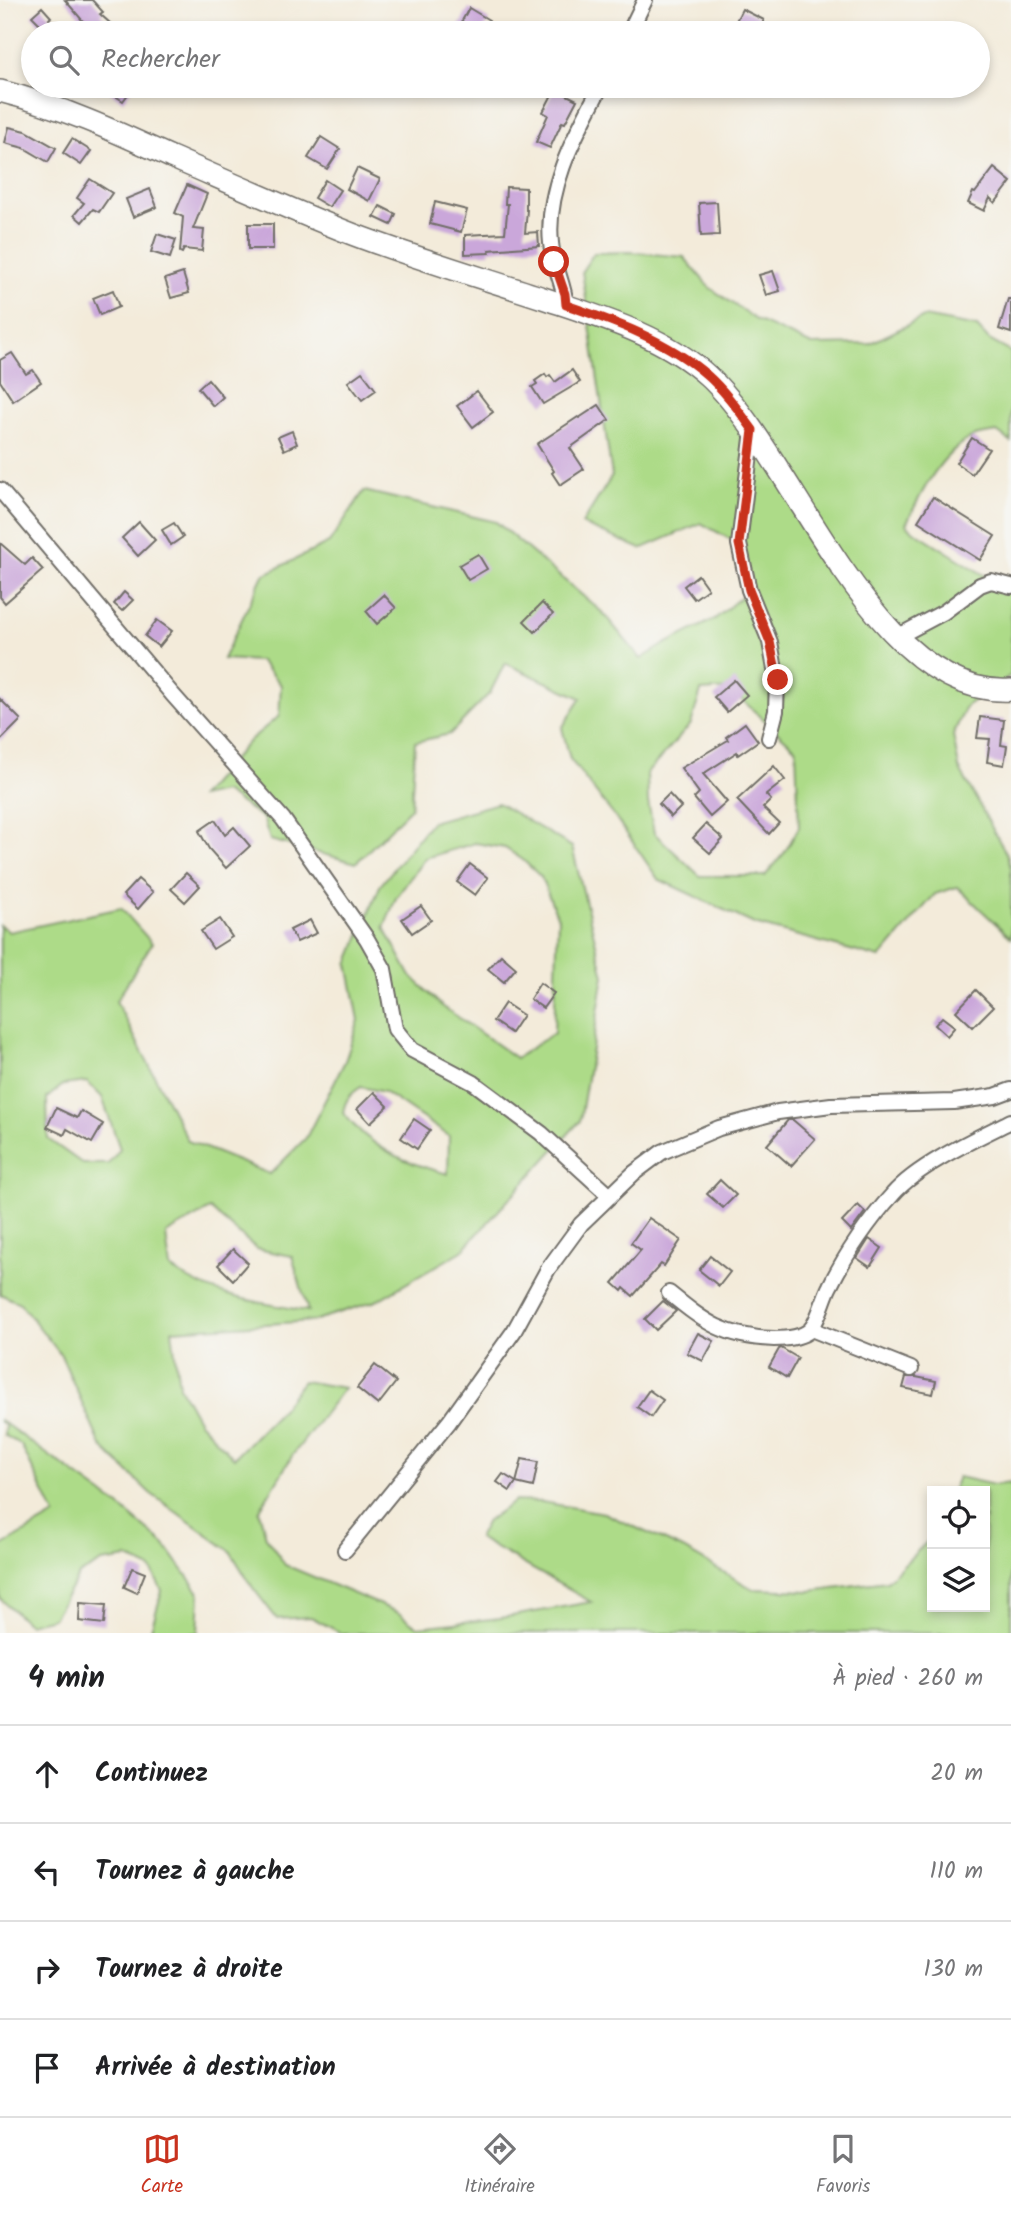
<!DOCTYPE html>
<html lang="fr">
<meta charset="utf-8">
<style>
:root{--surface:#fff;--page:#f2f2f2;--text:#202124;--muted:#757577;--line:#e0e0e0;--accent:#c8321e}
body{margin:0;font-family:Kalam,sans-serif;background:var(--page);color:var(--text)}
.controls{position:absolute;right:21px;bottom:21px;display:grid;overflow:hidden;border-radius:0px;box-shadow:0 4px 10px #0003}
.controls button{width:63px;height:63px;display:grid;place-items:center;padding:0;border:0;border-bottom:2px solid var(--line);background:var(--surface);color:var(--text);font:35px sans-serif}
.stop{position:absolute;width:21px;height:21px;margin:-16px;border:5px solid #c8321e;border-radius:50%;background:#fff}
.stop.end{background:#c8321e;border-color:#fff;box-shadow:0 2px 7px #0008}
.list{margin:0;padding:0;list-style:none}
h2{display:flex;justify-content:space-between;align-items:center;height:91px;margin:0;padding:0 28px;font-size:30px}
h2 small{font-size:23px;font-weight:400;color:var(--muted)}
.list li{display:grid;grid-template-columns:46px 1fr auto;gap:21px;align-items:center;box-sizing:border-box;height:98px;padding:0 28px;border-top:2px solid var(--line)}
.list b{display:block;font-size:26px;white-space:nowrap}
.list em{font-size:23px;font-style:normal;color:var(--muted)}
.icon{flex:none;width:38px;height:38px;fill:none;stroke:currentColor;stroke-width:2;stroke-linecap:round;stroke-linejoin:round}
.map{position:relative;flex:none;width:1011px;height:1633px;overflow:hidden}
.search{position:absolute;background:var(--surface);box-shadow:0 4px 10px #0003;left:21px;right:21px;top:21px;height:77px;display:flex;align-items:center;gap:18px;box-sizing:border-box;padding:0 24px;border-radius:38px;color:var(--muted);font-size:26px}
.sheet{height:483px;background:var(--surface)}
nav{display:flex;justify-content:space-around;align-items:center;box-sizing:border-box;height:98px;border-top:2px solid var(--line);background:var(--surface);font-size:19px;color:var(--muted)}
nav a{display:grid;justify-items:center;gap:4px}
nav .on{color:var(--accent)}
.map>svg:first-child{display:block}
.green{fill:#addb88;stroke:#6c835a;stroke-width:2;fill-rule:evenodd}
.building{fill:#caa7da}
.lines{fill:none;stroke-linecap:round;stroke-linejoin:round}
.minor-casing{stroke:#716e68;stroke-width:18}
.secondary-casing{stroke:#716e68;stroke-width:24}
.minor{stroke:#fff;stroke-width:14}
.secondary{stroke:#fff;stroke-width:21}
.route{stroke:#c8321e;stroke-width:9}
</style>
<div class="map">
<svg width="1011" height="1633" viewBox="0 0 1011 1633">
<rect width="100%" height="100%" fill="#f6f6f2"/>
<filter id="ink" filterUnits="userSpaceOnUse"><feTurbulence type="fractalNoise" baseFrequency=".0143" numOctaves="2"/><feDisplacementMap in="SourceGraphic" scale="14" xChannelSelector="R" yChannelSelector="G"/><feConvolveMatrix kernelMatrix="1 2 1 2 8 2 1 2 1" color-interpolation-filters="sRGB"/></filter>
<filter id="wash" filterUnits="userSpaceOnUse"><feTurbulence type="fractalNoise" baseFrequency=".00686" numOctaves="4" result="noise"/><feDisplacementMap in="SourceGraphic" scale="28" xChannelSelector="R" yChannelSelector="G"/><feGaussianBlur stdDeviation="1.57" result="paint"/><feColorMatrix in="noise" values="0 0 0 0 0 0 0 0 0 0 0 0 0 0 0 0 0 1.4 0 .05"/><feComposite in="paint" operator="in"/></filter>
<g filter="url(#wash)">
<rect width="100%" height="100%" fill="#f3ebda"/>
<g class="green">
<path d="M630,252L684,257L709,287L756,320L812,345L869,344L924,317L977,327L989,340L1011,352V442L997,432C988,434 978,434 970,438C939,455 921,494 906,524L914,531L1011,592V675L966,706L953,735L959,768L1007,855L1011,868V938L957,887L935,894L880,958L754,924L658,879L618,821L570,759L562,728L581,698L505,663L490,693L450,734L415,742L411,808L356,863L270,840L263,818L224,792L200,797L250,740L279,716L281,685L260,661L223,659L263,575L329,543L364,491L496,522L603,613L641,659L665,644L715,619L749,590L739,544L701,523L641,549L582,524L612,476L582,271L594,253ZM730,689L796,749L799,827L785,852L765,876H700L654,833L648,802L647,773L691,724L701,691Z"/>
<path d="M498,803L572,847L604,976L580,1121L462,1251L376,1301L313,1321L172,1330L179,1386L199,1422L234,1458L279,1412L303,1381L344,1388L292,1456L259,1511L266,1537L285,1565L397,1612L418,1627L501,1618L591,1602L478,1538L487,1521L515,1501L542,1502L604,1513L683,1549L753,1589L810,1591L887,1581L932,1537V1607H985V1491H952L958,1477L994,1485L1011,1483V1633H341L311,1617L277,1619L253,1588L230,1551L150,1493L101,1446L61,1355L20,1303L0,1294V925L9,932L121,908L152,943L116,1001L188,1141L270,1174L306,1138L345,1061L359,1020L348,964L380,886L431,822ZM475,843L505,848L523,860L541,877L558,918L554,1033L516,1058L442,1006L410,975L384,927L396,898L425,858ZM87,1082L102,1097L120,1149L108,1164H83L48,1139L47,1098L63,1085ZM361,1087L384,1092L449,1136L448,1174C405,1163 372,1149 343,1113C345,1100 350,1094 361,1087ZM210,1209L257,1249L292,1256L308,1311C256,1302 215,1298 170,1268L166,1234Z"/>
<polygon points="0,1420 119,1506 165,1545 200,1594 198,1633 150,1633 162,1591 151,1569 128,1558 102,1562 79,1575 53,1618 28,1624 0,1598 0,1547 55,1515 21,1445 4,1435 5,1425 0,1422"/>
</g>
<g id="blocks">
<g class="building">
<polygon points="65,0 92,0 103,12 100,14 121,33 93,33"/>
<polygon points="42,7 51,17 49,19 62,33 49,33 32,16"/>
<polygon points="469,8 489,20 481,33 463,33 457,30"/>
<polygon points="742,9 764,20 758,33 730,33"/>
<polygon points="100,86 134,86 123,101"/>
<polygon points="555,89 577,100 565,123 562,122 550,148 536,142 548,115 543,112"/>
<polygon points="9,127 26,131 56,148 48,162 24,148 5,143"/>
<polygon points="321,137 340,149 327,169 308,158"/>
<polygon points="72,139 91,151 81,165 63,153"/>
<polygon points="357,168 380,179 369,201 347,189"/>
<polygon points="994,168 1011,182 995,203 990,198 984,211 968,203 973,192 975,193"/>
<polygon points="90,179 112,193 99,212 93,209 82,222 74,215 84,203 77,198"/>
<polygon points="325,180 340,190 329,207 314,198"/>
<polygon points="187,185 207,194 193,229 204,230 202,251 184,249 182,253 180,252 183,217 175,213"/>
<polygon points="506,187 526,188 526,210 527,210 525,233 538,232 539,246 489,250 490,253 465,254 465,235 505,233 508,204 505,204"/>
<polygon points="150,189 157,207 133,217 126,199"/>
<polygon points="435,202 467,210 461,232 430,224"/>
<polygon points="717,202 719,235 701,236 699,203"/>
<polygon points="380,206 396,214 391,225 374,217"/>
<rect x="248" y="224" width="25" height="25"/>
<polygon points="157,234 176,240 170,258 151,252"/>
<polygon points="773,271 780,291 766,295 759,275"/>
<polygon points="183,273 189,293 171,298 165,279"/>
<polygon points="113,290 119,307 100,315 93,298"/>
<polygon points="1008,299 1011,299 1011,333 999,329"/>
<polygon points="12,353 26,374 33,370 41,382 13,401 0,381 0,360"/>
<polygon points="572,370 580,382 543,404 532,387 537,384 535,381 545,374 547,377 550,375 555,382"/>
<polygon points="362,372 376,390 362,400 348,382"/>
<polygon points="208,379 223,397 213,406 198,388"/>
<polygon points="477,391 493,412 473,427 457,406"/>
<polygon points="599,405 609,420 570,448 584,469 560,485 552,473 554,471 537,444 578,417 579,418"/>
<polygon points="292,431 297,444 284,450 278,437"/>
<polygon points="972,438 989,449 972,474 956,463"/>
<polygon points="933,497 995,536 980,560 918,521"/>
<polygon points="139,522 155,540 138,556 122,538"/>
<polygon points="174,523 183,537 171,545 162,530"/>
<polygon points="0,543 25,565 32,558 43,570 5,603 0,597"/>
<polygon points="478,554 487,569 468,580 459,565"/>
<polygon points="698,575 708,589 694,599 684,586"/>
<polygon points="124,592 133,600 122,611 114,604"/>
<polygon points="384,595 396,608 377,624 366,611"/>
<polygon points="542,603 553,614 535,632 524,621"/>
<polygon points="157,620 172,631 159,647 145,636"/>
<polygon points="734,680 747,695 727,712 714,697"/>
<polygon points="0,699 21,720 0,741"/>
<polygon points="980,717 1004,720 1001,745 1007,746 1004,765 987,762 990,739 977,738"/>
<polygon points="745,723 758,741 738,755 737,752 703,774 727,802 710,817 694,798 699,793 681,768 728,740 726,737"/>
<polygon points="774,766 785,780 766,795 771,800 763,808 779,823 769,834 737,800"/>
<polygon points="669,794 681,807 671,817 659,804"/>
<polygon points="215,820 225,835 234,827 250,846 226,868 209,849 199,831"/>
<polygon points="706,824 723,839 710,853 693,838"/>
<polygon points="470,864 488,878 475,895 457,882"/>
<polygon points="186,873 200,886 185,902 171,889"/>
<polygon points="138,879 153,892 138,909 123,895"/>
<polygon points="421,906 431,920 412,933 402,919"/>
<polygon points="220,919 232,937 213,949 201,931"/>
<polygon points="310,920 317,933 297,942 290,930"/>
<polygon points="501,955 516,968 504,982 488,969"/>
<polygon points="540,983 554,993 543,1008 530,999"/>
<polygon points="976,990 993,1007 973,1027 956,1011"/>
<polygon points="505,1003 523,1015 511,1033 493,1021"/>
<polygon points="942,1017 955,1027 947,1036 935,1025"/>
<polygon points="374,1092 388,1106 370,1123 357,1109"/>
<polygon points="56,1108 77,1118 81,1111 103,1124 92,1143 67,1129 64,1135 47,1127"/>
<polygon points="414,1119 430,1130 417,1149 401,1138"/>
<polygon points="788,1120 793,1120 815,1139 791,1166 767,1145"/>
<polygon points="720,1180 736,1195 723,1208 707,1194"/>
<polygon points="858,1205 865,1212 851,1231 842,1222"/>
<polygon points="649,1218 681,1240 664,1266 661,1264 633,1296 624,1288 622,1291 613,1283 641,1250 631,1243"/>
<polygon points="869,1239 882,1248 870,1267 857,1258"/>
<polygon points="233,1249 248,1263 233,1280 218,1265"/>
<polygon points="710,1256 730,1272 719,1286 699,1270"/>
<polygon points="663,1301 676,1311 656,1330 645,1319"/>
<polygon points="698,1333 714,1341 703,1361 687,1353"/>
<polygon points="781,1348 798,1358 787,1378 769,1367 779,1349"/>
<polygon points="375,1365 396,1382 378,1405 357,1388"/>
<polygon points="906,1377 916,1377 936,1381 933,1394 903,1388"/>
<polygon points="649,1390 663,1400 651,1417 637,1407"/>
<polygon points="522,1459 538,1462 533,1487 516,1483"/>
<polygon points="503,1474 516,1482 510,1491 497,1482"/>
<polygon points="132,1568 145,1573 137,1593 124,1587"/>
<polygon points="80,1603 106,1605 104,1624 79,1621"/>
</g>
</g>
</g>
<g filter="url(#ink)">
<use href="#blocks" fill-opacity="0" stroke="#716e68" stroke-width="2"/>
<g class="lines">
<defs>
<g id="minor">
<polyline points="629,33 645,0"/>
<path d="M566,305C564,284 553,265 551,243C545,188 577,132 601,86"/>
<polyline points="753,430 739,544 749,590 770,642 777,680 776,711 769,738"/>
<polyline points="0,490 172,694 283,819 367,939 384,969 395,1029 412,1050 474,1083 541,1133 610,1196"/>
<polyline points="897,637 944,612 980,585 991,581 1011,586"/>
<path d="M669,1293C706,1323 724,1337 774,1339C786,1339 801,1338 810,1330C818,1322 824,1297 830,1286C845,1255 870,1219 893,1194C918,1165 977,1138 1011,1121"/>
<polyline points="811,1329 911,1369"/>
<polyline points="345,1550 449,1422 514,1331 548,1269 581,1224 634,1173 662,1152 719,1128 778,1112 831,1105 954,1102 995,1096 1011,1090"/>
</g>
<path id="secondary" d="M0,91C60,106 115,131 171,157C231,183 291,210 352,234C415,258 479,277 543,298C600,317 663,335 708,376C795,456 874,699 1011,690"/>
</defs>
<use href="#minor" class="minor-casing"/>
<use href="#secondary" class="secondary-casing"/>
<use href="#minor" class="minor"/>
<use href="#secondary" class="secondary"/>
</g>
</g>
<g class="lines" filter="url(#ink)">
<path class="route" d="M554,262L565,294L566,305C615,322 667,340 707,375C725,391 739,411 753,430L739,544L749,590L770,642L778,680"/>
</g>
</svg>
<div class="controls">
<button><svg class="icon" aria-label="locate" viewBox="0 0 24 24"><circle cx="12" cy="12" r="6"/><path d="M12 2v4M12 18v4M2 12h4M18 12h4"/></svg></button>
<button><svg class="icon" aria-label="layers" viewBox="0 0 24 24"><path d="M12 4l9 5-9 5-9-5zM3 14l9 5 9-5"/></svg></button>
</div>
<div class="stop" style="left:554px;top:262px"></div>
<div class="stop end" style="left:778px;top:680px"></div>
<div class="search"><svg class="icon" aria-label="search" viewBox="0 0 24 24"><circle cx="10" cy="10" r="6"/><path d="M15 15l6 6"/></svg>Rechercher</div>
</div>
<section class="sheet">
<h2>4 min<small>À pied · 260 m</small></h2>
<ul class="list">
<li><svg class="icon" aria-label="ahead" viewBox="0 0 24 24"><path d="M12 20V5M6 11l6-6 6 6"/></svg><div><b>Continuez</b></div><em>20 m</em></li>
<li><svg class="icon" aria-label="left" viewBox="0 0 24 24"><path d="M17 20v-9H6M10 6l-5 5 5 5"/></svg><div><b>Tournez à gauche</b></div><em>110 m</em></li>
<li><svg class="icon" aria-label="right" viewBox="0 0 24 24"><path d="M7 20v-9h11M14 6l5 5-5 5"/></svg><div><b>Tournez à droite</b></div><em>130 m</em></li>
<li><svg class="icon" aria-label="arrive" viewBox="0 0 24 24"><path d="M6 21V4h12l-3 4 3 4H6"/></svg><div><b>Arrivée à destination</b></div></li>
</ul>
</section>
<nav>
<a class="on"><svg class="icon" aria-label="map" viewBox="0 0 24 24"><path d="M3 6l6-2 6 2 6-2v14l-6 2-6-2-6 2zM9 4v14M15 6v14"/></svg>Carte</a>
<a><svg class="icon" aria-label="directions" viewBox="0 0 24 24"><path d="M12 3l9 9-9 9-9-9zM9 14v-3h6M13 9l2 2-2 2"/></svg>Itinéraire</a>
<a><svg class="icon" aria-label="saved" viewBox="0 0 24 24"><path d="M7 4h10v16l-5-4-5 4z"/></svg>Favoris</a>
</nav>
